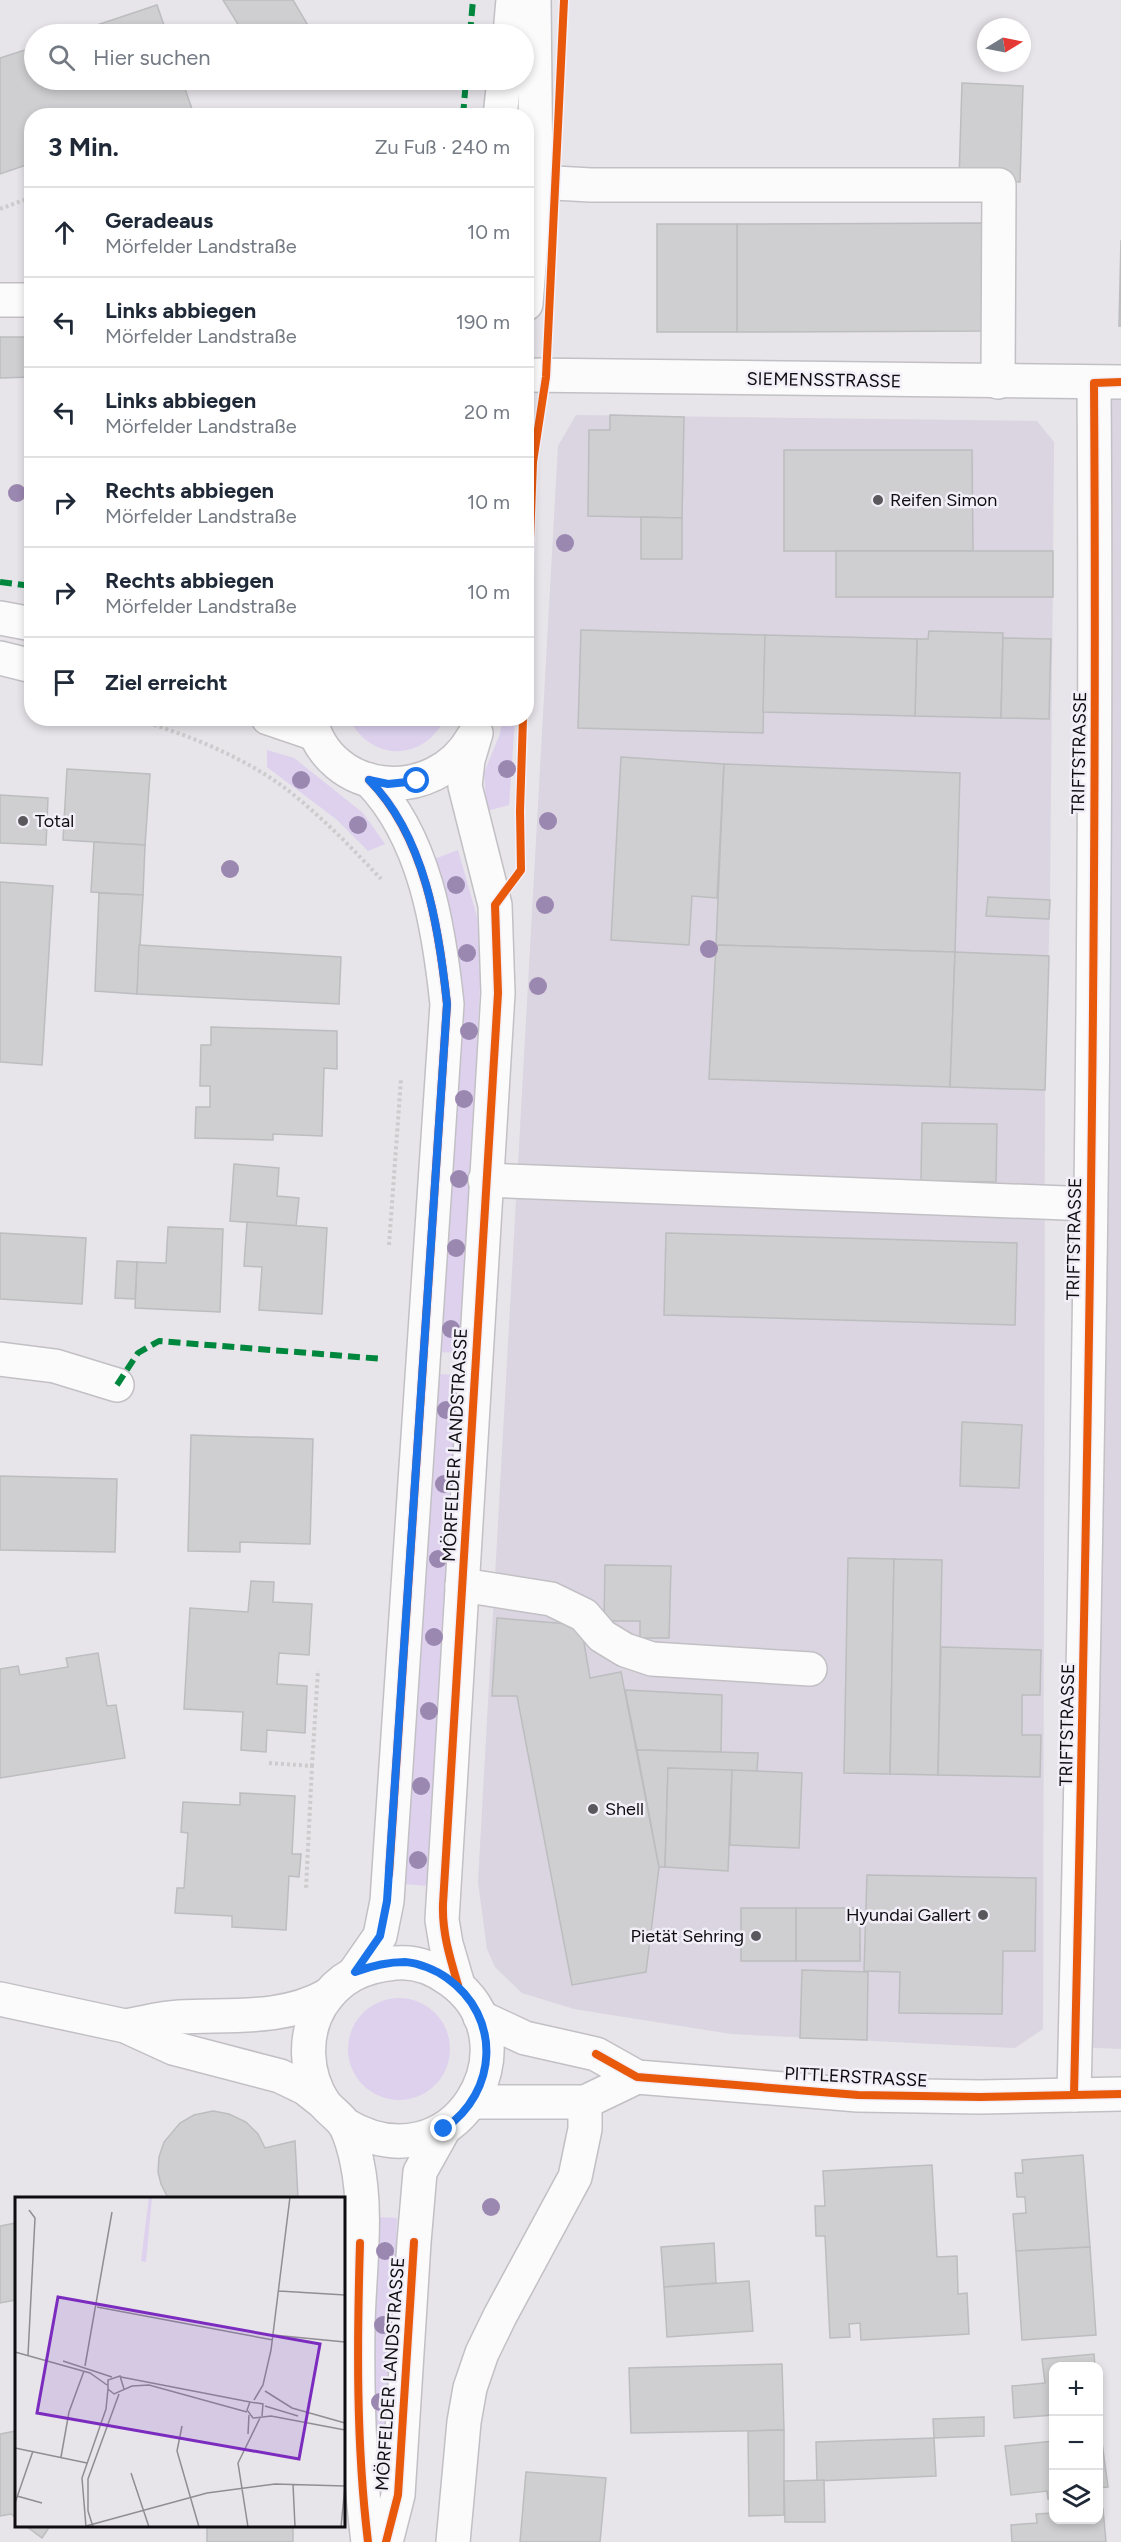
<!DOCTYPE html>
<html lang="de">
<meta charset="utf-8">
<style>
:root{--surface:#fff;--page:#f6f6f7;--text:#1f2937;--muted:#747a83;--line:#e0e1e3}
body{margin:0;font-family:Figtree,sans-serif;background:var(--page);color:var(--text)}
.controls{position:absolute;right:18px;bottom:18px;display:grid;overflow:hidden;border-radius:12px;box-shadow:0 3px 9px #0003}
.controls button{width:54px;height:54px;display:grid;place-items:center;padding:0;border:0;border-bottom:2px solid var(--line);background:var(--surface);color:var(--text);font:30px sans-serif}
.compass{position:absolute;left:977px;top:18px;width:54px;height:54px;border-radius:50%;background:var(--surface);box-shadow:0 3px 9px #0003;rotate:80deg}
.stop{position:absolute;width:18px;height:18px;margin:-14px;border:4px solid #1a73e8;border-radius:50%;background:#fff}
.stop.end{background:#1a73e8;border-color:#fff;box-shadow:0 2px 6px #0008}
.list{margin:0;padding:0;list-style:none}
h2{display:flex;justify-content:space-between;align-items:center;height:78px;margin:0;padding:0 24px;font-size:26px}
h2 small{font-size:20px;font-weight:400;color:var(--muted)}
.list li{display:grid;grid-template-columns:39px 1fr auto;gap:18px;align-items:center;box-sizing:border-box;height:90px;padding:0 24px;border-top:2px solid var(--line)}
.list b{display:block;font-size:22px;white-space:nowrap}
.list p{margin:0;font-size:20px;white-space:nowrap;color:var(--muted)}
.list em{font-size:20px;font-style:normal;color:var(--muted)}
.icon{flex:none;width:33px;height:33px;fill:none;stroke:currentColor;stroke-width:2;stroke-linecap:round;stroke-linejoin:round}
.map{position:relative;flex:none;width:1121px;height:2542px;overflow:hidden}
.search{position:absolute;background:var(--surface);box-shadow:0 3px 9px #0003;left:24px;top:24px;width:510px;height:66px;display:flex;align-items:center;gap:15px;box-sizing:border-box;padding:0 21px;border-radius:33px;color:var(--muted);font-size:22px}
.panel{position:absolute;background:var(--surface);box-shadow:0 3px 9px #0003;left:24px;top:108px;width:510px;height:618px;border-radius:24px}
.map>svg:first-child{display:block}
.built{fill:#dad5e0}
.green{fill:#ddd1ee}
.building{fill:#cfcfd1;stroke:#bcbdbf;stroke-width:1.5}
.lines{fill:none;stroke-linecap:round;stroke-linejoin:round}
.minor-casing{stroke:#c2c0c4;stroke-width:36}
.major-casing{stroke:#c2c0c4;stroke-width:36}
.path{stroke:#cdcccd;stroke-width:4;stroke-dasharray:3 3;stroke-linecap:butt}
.minor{stroke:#fbfbfc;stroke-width:33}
.major{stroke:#fbfbfc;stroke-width:33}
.quiet{stroke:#00873e;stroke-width:6;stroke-dasharray:12 6;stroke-linecap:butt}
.cycleway-casing{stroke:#f3eff9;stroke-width:11}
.cycleway{stroke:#e8590c;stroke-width:8}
.tree{fill:#9b88b1}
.route{stroke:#1a73e8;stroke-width:8}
.poi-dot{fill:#5a585c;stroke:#f3eff9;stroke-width:2}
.labels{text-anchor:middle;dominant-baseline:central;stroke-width:5;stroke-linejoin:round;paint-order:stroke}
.street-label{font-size:18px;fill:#0e0d10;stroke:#f3eff9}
.poi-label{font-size:18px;fill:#0e0d10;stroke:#f3eff9;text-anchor:start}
.inset-road{fill:none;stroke:#908e93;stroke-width:1.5}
.view{fill:#7b2cbf;fill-opacity:0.15;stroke:#7b2cbf;stroke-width:3}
.inset-edge{fill:none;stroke:#0e0d10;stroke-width:3}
</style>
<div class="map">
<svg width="1121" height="2542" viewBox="0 0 1121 2542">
<rect width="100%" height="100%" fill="#e7e4ea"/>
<g class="built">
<polygon points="1093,381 1121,381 1121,2049 1073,2047"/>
<polygon points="576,415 1037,421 1054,442 1050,900 1045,1090 1043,2029 1015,2048 731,2034 574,2009 522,1993 495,1967 487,1949 478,1882 558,446"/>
</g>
<g class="green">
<path d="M349,719V718L445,719C422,762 372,762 349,719Z"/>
<polygon points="502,719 515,719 509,805 487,811 484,773 500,734"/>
<polygon points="267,750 294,758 363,813 385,844 368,851 336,819 267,767"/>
<polygon points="458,850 477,917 481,962 463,1353 438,1352 429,861"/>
<polygon points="435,1374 460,1375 429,1886 404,1884"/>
<circle cx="399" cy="2049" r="51"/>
<polygon points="374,2217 397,2218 387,2448 371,2454"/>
</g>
<g class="building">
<polygon points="223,0 293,0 313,34 244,34"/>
<polygon points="157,5 167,34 70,34"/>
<polygon points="34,47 34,80 182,80 192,109 172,116 32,116 32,163 0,174 0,58"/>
<polygon points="272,80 295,80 278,89"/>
<polygon points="962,83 1023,86 1020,182 959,180"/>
<polygon points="984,223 985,331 737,332 737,224"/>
<rect x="657" y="224" width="80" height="108"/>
<polygon points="1121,240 1121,326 1119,326"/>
<polygon points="0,337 32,337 32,377 0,378"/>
<polygon points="610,415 684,417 682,518 588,516 589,430 610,430"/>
<polygon points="784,450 972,450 973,551 784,551"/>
<polygon points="641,517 682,518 682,559 641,559"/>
<rect x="836" y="551" width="217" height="46"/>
<polygon points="581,630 765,635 763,733 578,728"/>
<polygon points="929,631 1003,633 1001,718 915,716 917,639 928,639"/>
<polygon points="765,635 917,639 915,716 763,712"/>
<polygon points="1003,638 1051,639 1049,719 1001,718"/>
<polygon points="621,757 724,764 717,898 692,896 689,945 611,940"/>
<polygon points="724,764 960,773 955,952 716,945"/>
<polygon points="67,769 150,774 145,845 63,840"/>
<polygon points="0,795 48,798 46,845 0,843"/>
<polygon points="94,842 145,845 143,895 91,892"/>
<polygon points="0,882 53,886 42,1065 0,1062"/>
<polygon points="99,893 143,895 137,994 95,991"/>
<polygon points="988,897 1050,900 1049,919 986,916"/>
<polygon points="139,945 341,957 339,1004 137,994"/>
<polygon points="716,945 955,952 950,1087 709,1079"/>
<polygon points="955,952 1049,956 1045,1090 950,1087"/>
<polygon points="211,1027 337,1031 337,1069 324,1068 322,1136 273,1134 273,1140 195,1138 196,1107 210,1107 210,1086 200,1086 201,1045 211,1045"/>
<polygon points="922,1123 997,1124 996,1182 921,1181"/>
<polygon points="234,1164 279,1168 277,1196 299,1198 296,1226 230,1221"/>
<polygon points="247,1222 327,1228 322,1314 259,1310 262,1267 244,1266"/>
<polygon points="168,1227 223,1229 220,1312 135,1308 137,1262 166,1263"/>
<polygon points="0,1233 86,1238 82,1304 0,1299"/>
<polygon points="666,1233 1017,1243 1015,1325 664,1315"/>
<polygon points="117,1261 137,1262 135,1299 115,1298"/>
<polygon points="962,1422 1022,1425 1019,1488 960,1486"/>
<polygon points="191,1435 313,1439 310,1544 240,1542 240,1552 188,1551"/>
<polygon points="0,1476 117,1479 115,1552 0,1550"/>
<polygon points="848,1558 894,1559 890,1774 844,1773"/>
<polygon points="894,1559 942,1560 938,1775 890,1774"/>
<polygon points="605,1565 671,1566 669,1638 640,1638 640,1621 604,1621"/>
<polygon points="251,1581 274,1582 273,1602 312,1604 309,1655 279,1653 277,1684 307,1686 305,1733 267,1730 266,1752 241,1750 243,1712 184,1709 190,1608 248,1612"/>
<polygon points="497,1618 581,1625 590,1678 621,1672 659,1867 646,1972 572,1985 517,1696 492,1696"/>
<polygon points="941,1647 1041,1650 1040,1695 1022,1695 1022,1735 1041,1735 1040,1777 938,1775"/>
<polygon points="98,1653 107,1706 116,1705 125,1758 0,1778 0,1669 18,1666 20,1675 68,1667 66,1658"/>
<polygon points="625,1690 722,1695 721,1752 637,1750"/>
<polygon points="637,1750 758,1753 757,1772 668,1768 665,1867 659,1867"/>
<polygon points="668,1768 732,1770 728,1871 665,1867"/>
<polygon points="732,1770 802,1773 799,1848 730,1845"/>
<polygon points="240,1793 295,1796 292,1854 301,1854 299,1877 289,1876 286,1930 232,1927 232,1916 175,1913 177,1888 184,1888 188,1833 181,1832 183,1802 240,1805"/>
<polygon points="867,1875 1036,1878 1035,1951 1003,1951 1002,2014 899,2013 900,1972 864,1971"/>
<rect x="741" y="1908" width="55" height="53"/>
<rect x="796" y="1908" width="64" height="53"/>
<polygon points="802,1970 868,1972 867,2040 800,2038"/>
<polygon points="213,2111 229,2114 246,2122 258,2134 265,2148 295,2141 298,2198 168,2198 161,2184 158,2172 159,2157 164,2142 180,2123 194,2115"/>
<polygon points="1083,2155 1090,2247 1016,2251 1013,2214 1026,2213 1025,2197 1017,2197 1015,2173 1023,2173 1022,2160"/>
<polygon points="932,2165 937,2257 957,2256 958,2294 967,2293 969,2334 861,2340 860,2323 849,2324 850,2337 830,2338 825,2236 816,2236 815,2206 825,2206 823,2171"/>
<polygon points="16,2223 16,2300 0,2303 0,2226"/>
<polygon points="714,2243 716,2283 664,2287 661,2247"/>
<polygon points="1090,2247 1096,2335 1022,2340 1016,2251"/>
<polygon points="749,2281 753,2331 667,2337 664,2287"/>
<polygon points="1094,2354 1095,2366 1054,2366 1054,2415 1014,2418 1012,2386 1045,2383 1042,2359"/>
<polygon points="782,2364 784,2430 631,2433 629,2368"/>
<polygon points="984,2417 984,2436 934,2438 933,2419"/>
<polygon points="784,2430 784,2515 749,2516 748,2431"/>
<polygon points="16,2431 16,2518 11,2514 0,2516 0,2434"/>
<polygon points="1098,2435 1101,2435 1108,2487 1098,2488"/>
<polygon points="934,2438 936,2476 817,2481 816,2442"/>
<polygon points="1054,2441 1054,2499 1048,2499 1047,2491 1011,2495 1005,2446"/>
<polygon points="526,2472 606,2478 600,2542 520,2542"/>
<polygon points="824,2480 825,2522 785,2522 784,2481"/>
<polygon points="1098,2509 1103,2509 1106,2542 1012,2542 1011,2525 1037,2523 1036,2514 1054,2513 1054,2520 1098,2520"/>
<polygon points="26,2526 50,2526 42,2538"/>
<rect x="207" y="2526" width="86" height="16"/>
</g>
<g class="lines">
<defs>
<g id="minor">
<polyline points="536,182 591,185 999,185 998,382"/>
<polyline points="0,300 32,300"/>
<polyline points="526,375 1121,382"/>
<polyline points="0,618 32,624"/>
<polyline points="0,658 32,666"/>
<polyline points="268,718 315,734"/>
<polyline points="485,1180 1090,1204"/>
<polyline points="0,1359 55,1366 117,1385"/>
<polyline points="462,1585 551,1599 584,1615 602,1636 625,1650 652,1659 810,1669"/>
<polyline points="0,1999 125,2026 173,2048 280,2076 305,2088 324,2103"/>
<polyline points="480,2017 525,2038 596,2054 637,2077 858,2095 980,2097 1121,2094"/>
<path d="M125,2026C143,2023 161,2018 179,2017C230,2014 282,2021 328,1995"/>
<path d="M1074,2095C1087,1524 1098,954 1094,383"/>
<polyline points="472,2102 585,2102 637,2077"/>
<polyline points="453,2542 464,2422 470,2388 482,2353 500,2316 575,2177 585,2129 585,2102"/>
</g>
<g id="major">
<polyline points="510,34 513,0"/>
<polyline points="500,116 504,80"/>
<polyline points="526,304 536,182 534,0"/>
<path d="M310,718C329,798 435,805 473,737"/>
<path d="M355,1972L380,1936L387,1901L447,1004C439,928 425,837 369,780"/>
<polyline points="458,1985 446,1944 442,1920 498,993 495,905 465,786 468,760 476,733"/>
<path d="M344,2124C454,2191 539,2043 450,1980C434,1968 415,1961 395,1963C363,1966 339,1977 321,2005C303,2035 305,2074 324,2103C330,2111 340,2117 345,2125C350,2134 355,2151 357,2162C368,2213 359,2273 358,2325C357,2397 359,2470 368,2542"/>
<polyline points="386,2542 398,2495 414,2242 420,2172 444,2129"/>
</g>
</defs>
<use href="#minor" class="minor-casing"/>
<use href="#major" class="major-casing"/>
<g class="path">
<polyline points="0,209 32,197"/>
<path d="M131,718C184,733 240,755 285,788C320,815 351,847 381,879"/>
<polyline points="389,1245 401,1079"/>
<polyline points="269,1763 312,1766 306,1889"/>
<polyline points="312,1766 318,1670"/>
</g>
<use href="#minor" class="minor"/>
<use href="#major" class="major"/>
<g class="quiet">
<polyline points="470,34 473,0"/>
<polyline points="463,116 466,80"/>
<polyline points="0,582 32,586"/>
<polyline points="117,1385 138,1353 159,1341 383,1359"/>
</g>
<defs>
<g id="cycleway">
<polyline points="526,641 533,462 546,377 564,0"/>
<path d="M369,780C425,837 439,928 447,1004L389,1874"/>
<path d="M458,1985C450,1958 442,1933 443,1904L498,993L495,905L521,870L520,811L523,718"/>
<polyline points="596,2054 637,2077 858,2095 980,2097 1121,2094"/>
<path d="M1074,2095C1087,1524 1098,954 1094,383L1121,382"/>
<path d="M360,2243C357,2343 356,2443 368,2542"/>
<polyline points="386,2542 398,2495 414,2242"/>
</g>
</defs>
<use href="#cycleway" class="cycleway-casing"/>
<use href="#cycleway" class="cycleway"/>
</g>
<g class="tree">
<circle cx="17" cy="493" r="9"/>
<circle cx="565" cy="543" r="9"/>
<circle cx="507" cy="769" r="9"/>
<circle cx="301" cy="780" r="9"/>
<circle cx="548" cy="821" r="9"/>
<circle cx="358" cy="825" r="9"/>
<circle cx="230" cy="869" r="9"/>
<circle cx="456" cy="885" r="9"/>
<circle cx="545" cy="905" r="9"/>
<circle cx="709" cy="949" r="9"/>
<circle cx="467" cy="953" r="9"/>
<circle cx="538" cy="986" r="9"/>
<circle cx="469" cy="1031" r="9"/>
<circle cx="464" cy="1099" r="9"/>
<circle cx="459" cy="1179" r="9"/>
<circle cx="456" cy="1248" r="9"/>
<circle cx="451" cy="1329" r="9"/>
<circle cx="446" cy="1410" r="9"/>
<circle cx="444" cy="1484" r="9"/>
<circle cx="438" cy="1559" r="9"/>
<circle cx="434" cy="1637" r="9"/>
<circle cx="429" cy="1711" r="9"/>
<circle cx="421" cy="1786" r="9"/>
<circle cx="418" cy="1860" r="9"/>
<circle cx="491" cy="2207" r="9"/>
<circle cx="385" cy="2251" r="9"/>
<circle cx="383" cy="2325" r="9"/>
<circle cx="380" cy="2402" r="9"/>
</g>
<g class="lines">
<path class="route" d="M417,781L388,784L369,780C425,836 439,928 447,1004L387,1901L380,1936L355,1972C371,1966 388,1962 405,1962C419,1963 436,1970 447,1978C502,2017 498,2092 444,2129"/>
</g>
<g class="poi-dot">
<circle cx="878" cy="500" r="6"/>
<circle cx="23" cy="821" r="6"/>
<circle cx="593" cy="1809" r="6"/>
<circle cx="983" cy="1915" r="6"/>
<circle cx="756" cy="1936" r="6"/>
</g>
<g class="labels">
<g class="street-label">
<text transform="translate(824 380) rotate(1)">SIEMENSSTRASSE</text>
<text transform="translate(1079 753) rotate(-89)">TRIFTSTRASSE</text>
<text transform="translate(1074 1239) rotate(-89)">TRIFTSTRASSE</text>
<text transform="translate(455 1445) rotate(-87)">MÖRFELDER LANDSTRASSE</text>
<text transform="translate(1067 1725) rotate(-89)">TRIFTSTRASSE</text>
<text transform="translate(856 2077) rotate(3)">PITTLERSTRASSE</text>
<text transform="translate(390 2374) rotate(-86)">MÖRFELDER LANDSTRASSE</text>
</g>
<g class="poi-label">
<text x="890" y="500">Reifen Simon</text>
<text x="35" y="821">Total</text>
<text x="605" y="1809">Shell</text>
<text x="971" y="1915" text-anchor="end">Hyundai Gallert</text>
<text x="744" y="1936" text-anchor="end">Pietät Sehring</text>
</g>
</g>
<g transform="translate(15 2197)">
<rect width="330" height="330" fill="#e7e4ea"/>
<path d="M134,0H137L131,65L126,64Z" fill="#ddd1ee"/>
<path class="inset-road" d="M264,94L330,98M82,110L258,143M258,138L330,145M0,155L75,176L92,188M13,158L20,21L14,13M48,164L97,180M70,169L97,15M106,180L235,205M109,192L105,179L93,183V192L99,197L117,189L134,188L232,215M250,194L277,211L330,226M239,203L248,188L256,153L275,0M250,209L283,219M247,219L248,207L235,205L232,213L238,221L256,219L330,233M167,229L162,254L184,330M233,237L234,218M0,251L72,266M46,260L54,215L69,174M116,276L134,330M278,287L280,330M2,299L27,306M0,306L18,254M71,329L192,296L260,287L330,289M71,330L67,281L91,212L93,192M78,330L73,314V282L104,197M233,330L223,266L245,221M326,330L330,289"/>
<path class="view" d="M43,100L305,147L284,262L22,216Z"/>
<rect width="330" height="330" class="inset-edge"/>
</g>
</svg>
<div class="controls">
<button>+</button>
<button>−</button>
<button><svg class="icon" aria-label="layers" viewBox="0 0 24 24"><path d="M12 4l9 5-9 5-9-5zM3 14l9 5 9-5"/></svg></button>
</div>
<svg class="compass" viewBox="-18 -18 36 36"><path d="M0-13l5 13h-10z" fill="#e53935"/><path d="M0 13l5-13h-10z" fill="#747a83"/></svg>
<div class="stop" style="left:417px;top:781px"></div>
<div class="stop end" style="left:444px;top:2129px"></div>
<div class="search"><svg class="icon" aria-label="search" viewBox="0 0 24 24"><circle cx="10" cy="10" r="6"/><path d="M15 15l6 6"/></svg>Hier suchen</div>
<section class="panel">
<h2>3 Min.<small>Zu Fuß · 240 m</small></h2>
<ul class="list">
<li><svg class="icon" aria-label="ahead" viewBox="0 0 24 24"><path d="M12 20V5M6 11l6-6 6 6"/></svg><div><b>Geradeaus</b><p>Mörfelder Landstraße</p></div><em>10 m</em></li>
<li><svg class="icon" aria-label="left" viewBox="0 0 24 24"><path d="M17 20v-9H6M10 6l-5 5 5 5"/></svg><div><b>Links abbiegen</b><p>Mörfelder Landstraße</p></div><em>190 m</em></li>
<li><svg class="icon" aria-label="left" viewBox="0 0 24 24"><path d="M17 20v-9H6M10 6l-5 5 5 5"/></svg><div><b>Links abbiegen</b><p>Mörfelder Landstraße</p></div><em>20 m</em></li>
<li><svg class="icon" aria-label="right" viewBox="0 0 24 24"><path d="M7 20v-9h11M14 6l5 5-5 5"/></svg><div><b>Rechts abbiegen</b><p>Mörfelder Landstraße</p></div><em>10 m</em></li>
<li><svg class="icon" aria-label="right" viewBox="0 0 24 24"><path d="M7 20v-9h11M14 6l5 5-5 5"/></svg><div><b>Rechts abbiegen</b><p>Mörfelder Landstraße</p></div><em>10 m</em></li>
<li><svg class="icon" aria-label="arrive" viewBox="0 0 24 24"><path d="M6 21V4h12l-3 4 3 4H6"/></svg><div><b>Ziel erreicht</b></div></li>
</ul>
</section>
</div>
